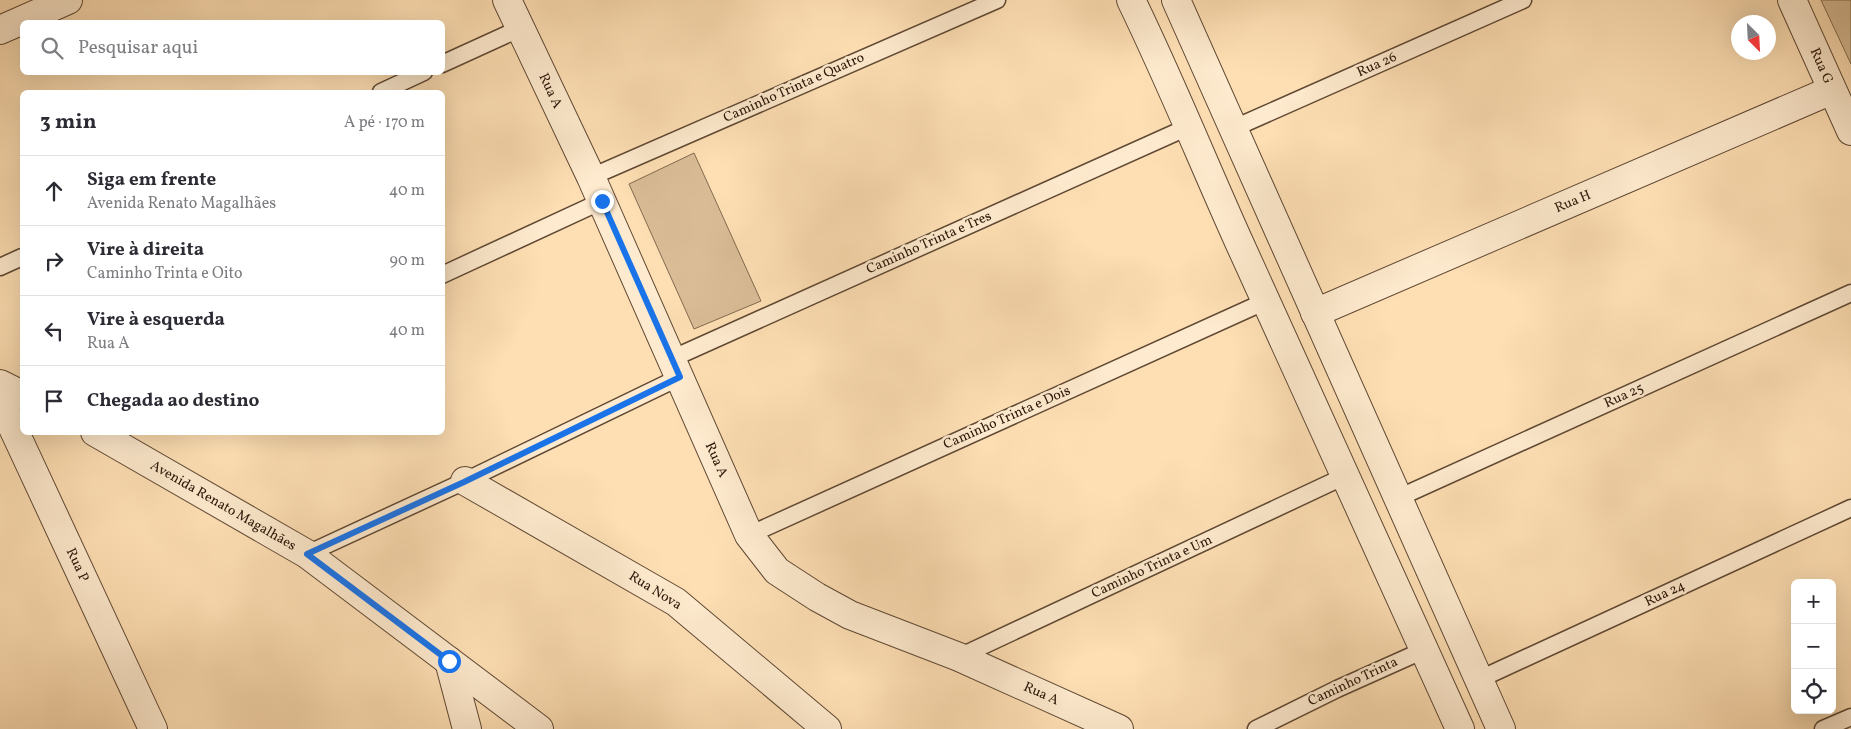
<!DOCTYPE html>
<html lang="pt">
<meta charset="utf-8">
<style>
:root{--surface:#fff;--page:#f2f2f3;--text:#2b2b33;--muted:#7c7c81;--line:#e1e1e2}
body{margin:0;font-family:Vollkorn,serif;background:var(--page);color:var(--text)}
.controls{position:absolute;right:15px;bottom:15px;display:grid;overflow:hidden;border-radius:8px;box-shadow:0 5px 20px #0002}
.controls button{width:45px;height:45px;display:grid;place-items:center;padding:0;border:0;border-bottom:1px solid var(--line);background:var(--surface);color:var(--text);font:25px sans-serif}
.compass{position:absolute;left:1731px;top:15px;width:45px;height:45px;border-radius:50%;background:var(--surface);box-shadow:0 5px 20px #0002;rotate:156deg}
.stop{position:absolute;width:15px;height:15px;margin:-11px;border:4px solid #1a73e8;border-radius:50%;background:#fff}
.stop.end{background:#1a73e8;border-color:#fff;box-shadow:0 1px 5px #0008}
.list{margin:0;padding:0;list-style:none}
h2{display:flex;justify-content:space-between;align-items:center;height:65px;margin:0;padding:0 20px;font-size:21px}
h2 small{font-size:16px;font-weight:400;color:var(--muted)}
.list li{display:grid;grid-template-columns:32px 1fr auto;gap:15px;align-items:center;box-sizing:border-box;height:70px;padding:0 20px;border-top:1px solid var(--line)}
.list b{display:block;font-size:19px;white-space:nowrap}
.list p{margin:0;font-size:16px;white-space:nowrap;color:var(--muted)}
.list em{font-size:16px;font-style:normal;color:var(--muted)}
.icon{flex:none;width:28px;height:28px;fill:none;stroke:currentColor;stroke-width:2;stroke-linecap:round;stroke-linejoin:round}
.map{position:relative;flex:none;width:1851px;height:729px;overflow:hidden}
.search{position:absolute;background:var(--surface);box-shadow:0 5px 20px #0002;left:20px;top:20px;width:425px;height:55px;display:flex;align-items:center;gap:12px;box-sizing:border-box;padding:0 18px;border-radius:8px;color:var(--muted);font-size:19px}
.panel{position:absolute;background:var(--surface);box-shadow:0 5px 20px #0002;left:20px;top:90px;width:425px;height:345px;border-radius:8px}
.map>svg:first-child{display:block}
.green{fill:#dabd97;stroke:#826a50}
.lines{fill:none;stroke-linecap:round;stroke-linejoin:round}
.service-casing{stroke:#5f4833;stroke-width:19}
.minor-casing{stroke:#5f4833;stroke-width:30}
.tertiary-casing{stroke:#5f4833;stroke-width:30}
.service{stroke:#feeace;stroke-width:16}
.minor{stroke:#feeace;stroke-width:28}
.tertiary{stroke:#feeace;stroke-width:28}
.route{stroke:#1a73e8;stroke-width:6}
.labels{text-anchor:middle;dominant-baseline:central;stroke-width:5;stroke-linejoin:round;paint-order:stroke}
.street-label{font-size:14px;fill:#2a1608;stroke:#feeace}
</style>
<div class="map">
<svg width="1851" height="729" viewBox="0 0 1851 729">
<rect width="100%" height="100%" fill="#fedfb4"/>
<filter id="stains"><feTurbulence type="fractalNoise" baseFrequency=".004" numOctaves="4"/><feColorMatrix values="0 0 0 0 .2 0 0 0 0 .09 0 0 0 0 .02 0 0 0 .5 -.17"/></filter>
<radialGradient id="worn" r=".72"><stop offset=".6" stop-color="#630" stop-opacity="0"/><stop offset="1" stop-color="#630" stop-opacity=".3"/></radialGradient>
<g class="green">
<polygon points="1821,0 1851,0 1851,64"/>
<polygon points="694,153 761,301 694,329 629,184"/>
</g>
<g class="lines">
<defs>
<g id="service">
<polyline points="442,64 521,28"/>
<polyline points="381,92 424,72"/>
<polyline points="1232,129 1523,0"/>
<polyline points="591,177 997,0"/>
<polyline points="0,267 22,257"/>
<polyline points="442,275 602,201"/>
<polyline points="671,359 1188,127"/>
<polyline points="1398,498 1851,293"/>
<polyline points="749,535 1266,301"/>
<polyline points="307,554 465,481 680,377"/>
<polyline points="959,657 1345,476"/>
<polyline points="1480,679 1851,508"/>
<polyline points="1256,729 1337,689 1424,650"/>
<polyline points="1823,729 1851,717"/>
</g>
<g id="minor">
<polyline points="1792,0 1851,131"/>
<polyline points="0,30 68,0"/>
<polyline points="1315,313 1832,90"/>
<polyline points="0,384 22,395"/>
<polyline points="0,400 153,729"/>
<polyline points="95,432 307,554 539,729"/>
<polyline points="465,481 676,602 827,729"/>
<polyline points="449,661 467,729"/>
</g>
<g id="tertiary">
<polyline points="507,0 591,177 749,535 777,571 817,597 850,615 959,657 1119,729"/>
<path d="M1131,0C1170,80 1203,162 1239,242C1312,405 1386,567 1460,729"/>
<polyline points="1176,0 1501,729"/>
</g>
</defs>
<use href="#service" class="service-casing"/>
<use href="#minor" class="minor-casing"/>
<use href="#tertiary" class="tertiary-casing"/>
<use href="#service" class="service"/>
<use href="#minor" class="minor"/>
<use href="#tertiary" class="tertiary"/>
</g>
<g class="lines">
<polyline class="route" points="449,661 307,554 464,482 680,377 602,201"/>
</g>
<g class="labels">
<g class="street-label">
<text transform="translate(1377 65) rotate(-24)">Rua 26</text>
<text transform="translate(1821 66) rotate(66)">Rua G</text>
<text transform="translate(794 88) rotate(-24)">Caminho Trinta e Quatro</text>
<text transform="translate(550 91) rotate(65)">Rua A</text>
<text transform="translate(1573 202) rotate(-23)">Rua H</text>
<text transform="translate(929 243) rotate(-24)">Caminho Trinta e Tres</text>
<text transform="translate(1624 396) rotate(-24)">Rua 25</text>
<text transform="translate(1007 418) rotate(-24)">Caminho Trinta e Dois</text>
<text transform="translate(716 460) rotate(66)">Rua A</text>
<text transform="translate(223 506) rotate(30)">Avenida Renato Magalhães</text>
<text transform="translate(77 565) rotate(65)">Rua P</text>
<text transform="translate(1152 567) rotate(-25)">Caminho Trinta e Um</text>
<text transform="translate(655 591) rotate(32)">Rua Nova</text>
<text transform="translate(1665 594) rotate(-25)">Rua 24</text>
<text transform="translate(1353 682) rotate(-25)">Caminho Trinta</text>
<text transform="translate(1041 694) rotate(24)">Rua A</text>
</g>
</g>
<rect width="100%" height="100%" filter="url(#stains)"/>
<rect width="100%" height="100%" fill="url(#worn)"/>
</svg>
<div class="controls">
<button>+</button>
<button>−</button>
<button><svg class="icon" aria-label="locate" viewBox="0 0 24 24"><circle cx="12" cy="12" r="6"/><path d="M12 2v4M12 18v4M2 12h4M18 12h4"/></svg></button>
</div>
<svg class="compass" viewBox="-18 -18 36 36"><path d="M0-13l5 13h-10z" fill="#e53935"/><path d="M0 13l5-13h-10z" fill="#7c7c81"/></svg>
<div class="stop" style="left:449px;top:661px"></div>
<div class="stop end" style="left:602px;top:201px"></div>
<div class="search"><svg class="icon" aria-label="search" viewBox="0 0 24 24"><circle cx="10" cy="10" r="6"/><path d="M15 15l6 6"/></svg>Pesquisar aqui</div>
<section class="panel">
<h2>3 min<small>A pé · 170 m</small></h2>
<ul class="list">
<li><svg class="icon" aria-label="ahead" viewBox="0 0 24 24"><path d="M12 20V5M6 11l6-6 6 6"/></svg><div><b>Siga em frente</b><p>Avenida Renato Magalhães</p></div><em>40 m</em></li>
<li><svg class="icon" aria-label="right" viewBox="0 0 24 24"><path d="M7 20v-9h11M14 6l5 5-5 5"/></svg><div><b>Vire à direita</b><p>Caminho Trinta e Oito</p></div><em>90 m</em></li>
<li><svg class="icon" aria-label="left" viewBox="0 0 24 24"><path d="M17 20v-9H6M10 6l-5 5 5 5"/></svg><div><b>Vire à esquerda</b><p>Rua A</p></div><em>40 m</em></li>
<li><svg class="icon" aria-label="arrive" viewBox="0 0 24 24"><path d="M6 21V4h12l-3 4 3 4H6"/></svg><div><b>Chegada ao destino</b></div></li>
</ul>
</section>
</div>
